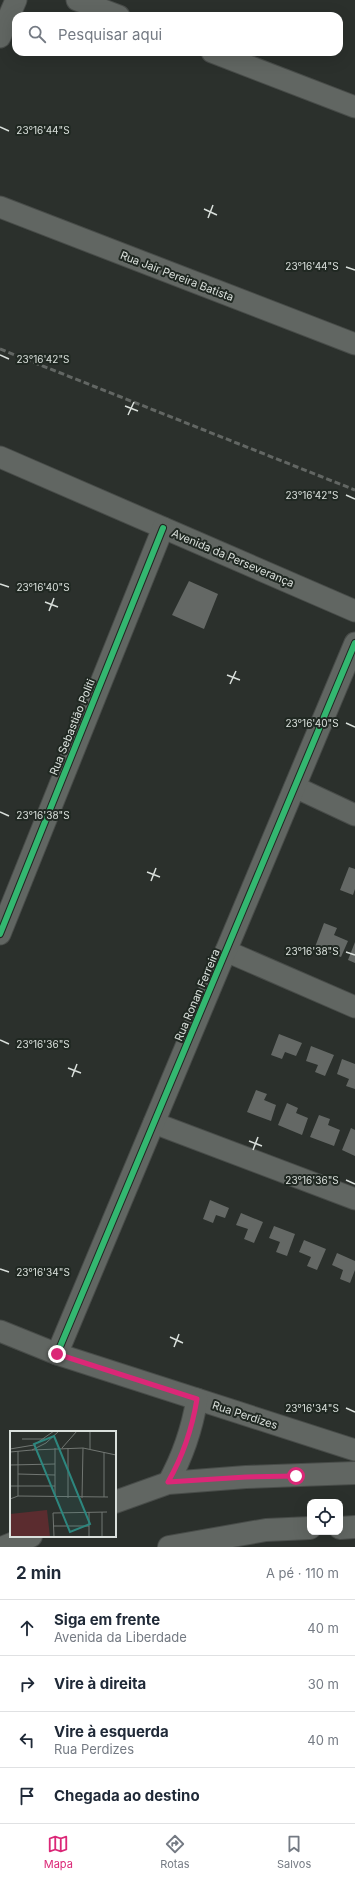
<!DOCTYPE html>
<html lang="pt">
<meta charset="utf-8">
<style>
:root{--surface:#fff;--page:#f2f2f3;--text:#1f2937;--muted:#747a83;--line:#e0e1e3;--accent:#db2777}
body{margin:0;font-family:Inter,sans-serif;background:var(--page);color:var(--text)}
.controls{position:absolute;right:12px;bottom:12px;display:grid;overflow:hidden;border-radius:8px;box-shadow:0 4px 16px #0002}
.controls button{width:36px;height:36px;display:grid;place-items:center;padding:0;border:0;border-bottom:1px solid var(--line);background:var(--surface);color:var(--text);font:20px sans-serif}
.stop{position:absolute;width:12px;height:12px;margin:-9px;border:3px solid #db2777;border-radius:50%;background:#fff}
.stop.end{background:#db2777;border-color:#fff;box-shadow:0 1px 4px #0008}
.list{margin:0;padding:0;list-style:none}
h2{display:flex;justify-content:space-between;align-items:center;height:52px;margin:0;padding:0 16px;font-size:17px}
h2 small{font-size:13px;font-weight:400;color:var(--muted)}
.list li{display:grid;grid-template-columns:26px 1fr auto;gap:12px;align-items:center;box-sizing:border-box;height:56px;padding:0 16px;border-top:1px solid var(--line)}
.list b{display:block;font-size:15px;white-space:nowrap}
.list p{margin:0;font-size:13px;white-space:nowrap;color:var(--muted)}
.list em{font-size:13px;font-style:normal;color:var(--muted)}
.icon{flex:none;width:22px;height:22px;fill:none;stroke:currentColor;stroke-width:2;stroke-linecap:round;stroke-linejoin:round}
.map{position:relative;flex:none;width:355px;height:1547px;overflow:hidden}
.search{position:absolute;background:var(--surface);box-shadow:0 4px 16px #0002;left:12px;right:12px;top:12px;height:44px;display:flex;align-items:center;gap:10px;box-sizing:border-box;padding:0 14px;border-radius:12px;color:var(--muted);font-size:15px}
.sheet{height:276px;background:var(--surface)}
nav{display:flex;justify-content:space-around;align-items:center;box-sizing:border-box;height:56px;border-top:1px solid var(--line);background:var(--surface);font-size:11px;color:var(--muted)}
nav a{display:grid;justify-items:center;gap:2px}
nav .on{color:var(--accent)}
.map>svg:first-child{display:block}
.building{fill:#646865}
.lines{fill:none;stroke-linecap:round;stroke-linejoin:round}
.street-casing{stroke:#484c49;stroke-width:23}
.secondary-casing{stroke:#484c49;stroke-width:24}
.street{stroke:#616662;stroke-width:21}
.secondary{stroke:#616662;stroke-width:22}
.rail{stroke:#626663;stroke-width:3;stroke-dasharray:6 3;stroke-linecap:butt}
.cycleway-casing{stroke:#202822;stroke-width:8}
.cycleway{stroke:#33b770;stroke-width:6}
.route{stroke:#db2777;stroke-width:5}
.ticks{fill:none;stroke:#dae0dc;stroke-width:1.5}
.labels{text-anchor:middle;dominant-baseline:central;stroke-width:4;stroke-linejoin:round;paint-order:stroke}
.street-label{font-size:11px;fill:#dae0dc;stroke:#202822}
.inset-road{fill:none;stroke:#717672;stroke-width:1}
.view{fill:#2d867e;fill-opacity:0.15;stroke:#2d867e;stroke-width:2}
.inset-edge{fill:none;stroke:#dae0dc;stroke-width:2}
.ticks-label{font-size:10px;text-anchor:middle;fill:#dae0dc;stroke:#202822;stroke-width:4;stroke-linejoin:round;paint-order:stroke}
</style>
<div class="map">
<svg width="355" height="1547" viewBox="0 0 355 1547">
<rect width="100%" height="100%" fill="#2b302c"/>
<g class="building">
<polygon points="189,581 218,594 204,629 172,615"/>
<polygon points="349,867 355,869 355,889 353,895 340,890"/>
<polygon points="324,923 337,928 334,935 348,941 341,957 315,947"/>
<polygon points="355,942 355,963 348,960"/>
<polygon points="279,1034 302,1043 296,1056 285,1052 282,1059 271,1055"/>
<polygon points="311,1046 334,1055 325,1076 315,1072 318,1065 306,1061"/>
<polygon points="342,1059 355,1064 355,1089 346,1086 349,1079 337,1074"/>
<polygon points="256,1090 267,1094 264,1100 276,1105 271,1121 247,1112"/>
<polygon points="287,1103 298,1108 296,1113 308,1118 302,1135 278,1125"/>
<polygon points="319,1115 330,1119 328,1125 340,1130 334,1146 310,1137"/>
<polygon points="351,1128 355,1130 355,1156 342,1150"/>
<polygon points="210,1200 229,1208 225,1218 216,1215 213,1223 203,1219"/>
<polygon points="241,1213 263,1222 254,1243 244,1239 248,1229 236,1225"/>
<polygon points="274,1226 295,1234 287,1256 276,1252 280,1242 269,1238"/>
<polygon points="304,1240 326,1249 317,1270 307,1266 311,1257 299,1252"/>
<polygon points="337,1253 355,1261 355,1270 350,1283 340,1279 343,1270 332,1265"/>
</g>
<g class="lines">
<defs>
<g id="street">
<polyline points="77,0 119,16"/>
<polyline points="0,37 16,0"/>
<polyline points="212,52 355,107"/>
<polyline points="0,207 355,344"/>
<polyline points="0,457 355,611"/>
<polyline points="295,787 355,815"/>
<polyline points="0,934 163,528"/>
<polyline points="226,951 355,1007"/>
<polyline points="154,1123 355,1199"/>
<polyline points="0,1331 57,1354 355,1450"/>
<polyline points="57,1354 355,643"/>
<path d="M168,1483C183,1456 192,1429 197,1399"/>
</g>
<g id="secondary">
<polyline points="115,1502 168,1483 246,1477 355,1473"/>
<polyline points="340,1528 355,1527"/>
<polyline points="4,1547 31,1536"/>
<polyline points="169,1547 266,1530 310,1528"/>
</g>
</defs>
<use href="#street" class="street-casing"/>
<use href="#secondary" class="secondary-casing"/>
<use href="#street" class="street"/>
<use href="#secondary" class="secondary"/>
<polyline class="rail" points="0,349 355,490"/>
<defs>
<g id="cycleway">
<polyline points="0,934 163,528"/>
<polyline points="57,1354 355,643"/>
</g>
</defs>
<use href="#cycleway" class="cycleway-casing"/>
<use href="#cycleway" class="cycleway"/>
</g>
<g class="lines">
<path class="route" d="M57,1354L197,1399C192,1429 183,1456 168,1482L246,1477L296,1476"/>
</g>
<path class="ticks" d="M0,127L9,131M204,209L217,215M208,218L213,205M346,267L355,270M0,355L9,359M125,406L138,411M128,415L134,402M346,495L355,499M0,584L9,587M45,602L58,607M49,611L54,598M227,675L240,680M230,684L236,671M346,723L355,727M0,812L9,816M147,872L160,877M151,881L156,868M346,952L355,955M0,1040L9,1044M68,1068L81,1073M72,1077L77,1064M249,1141L262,1146M253,1150L258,1137M346,1180L355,1184M0,1269L9,1272M170,1337L183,1343M174,1347L179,1334M346,1408L355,1412"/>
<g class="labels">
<g class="street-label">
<text transform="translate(177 276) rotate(21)">Rua Jair Pereira Batista</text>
<text transform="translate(233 558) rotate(23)">Avenida da Perseverança</text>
<text transform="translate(72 727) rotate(-68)">Rua Sebastião Politi</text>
<text transform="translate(197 995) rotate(-67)">Rua Ronan Ferreira</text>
<text transform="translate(245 1415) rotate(18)">Rua Perdizes</text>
</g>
</g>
<g transform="translate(10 1431)">
<rect width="106" height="106" fill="#2b302c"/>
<path d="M37,79L40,106H0V83Z" fill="#5b2c2f"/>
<path class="inset-road" d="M80,0V18M12,8H35M52,17L67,0M58,17V67M0,18L24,14L44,0M22,19L73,17L106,24M0,21L22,19L36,12L49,0M94,21V66M0,34L45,33M8,43L45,44M0,55H45M8,65V20M45,66V17M72,67L73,17M0,68L8,65L98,66M92,81V106M43,95H79M44,106L43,82L97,81M79,106V81"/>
<path class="view" d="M44,5L80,93L60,101L24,13Z"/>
<rect width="106" height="106" class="inset-edge"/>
</g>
<g class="ticks-label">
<text x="43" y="134">23°16'44"S</text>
<text x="312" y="270">23°16'44"S</text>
<text x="43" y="363">23°16'42"S</text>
<text x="312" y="499">23°16'42"S</text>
<text x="43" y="591">23°16'40"S</text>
<text x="312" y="727">23°16'40"S</text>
<text x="43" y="819">23°16'38"S</text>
<text x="312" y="955">23°16'38"S</text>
<text x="43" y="1048">23°16'36"S</text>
<text x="312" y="1184">23°16'36"S</text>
<text x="43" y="1276">23°16'34"S</text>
<text x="312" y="1412">23°16'34"S</text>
</g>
</svg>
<div class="controls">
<button><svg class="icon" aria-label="locate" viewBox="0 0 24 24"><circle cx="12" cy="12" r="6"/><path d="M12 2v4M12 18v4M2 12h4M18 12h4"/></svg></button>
</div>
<div class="stop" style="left:296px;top:1476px"></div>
<div class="stop end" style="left:57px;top:1354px"></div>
<div class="search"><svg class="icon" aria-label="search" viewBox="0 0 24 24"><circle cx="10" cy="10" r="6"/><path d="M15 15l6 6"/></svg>Pesquisar aqui</div>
</div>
<section class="sheet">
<h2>2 min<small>A pé · 110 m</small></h2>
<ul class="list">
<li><svg class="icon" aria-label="ahead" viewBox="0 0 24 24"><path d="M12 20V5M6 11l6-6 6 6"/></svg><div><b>Siga em frente</b><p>Avenida da Liberdade</p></div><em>40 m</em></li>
<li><svg class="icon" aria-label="right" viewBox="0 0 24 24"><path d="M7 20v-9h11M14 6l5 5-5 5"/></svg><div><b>Vire à direita</b></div><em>30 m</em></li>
<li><svg class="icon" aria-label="left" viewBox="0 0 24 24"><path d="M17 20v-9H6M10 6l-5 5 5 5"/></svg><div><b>Vire à esquerda</b><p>Rua Perdizes</p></div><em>40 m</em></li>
<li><svg class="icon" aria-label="arrive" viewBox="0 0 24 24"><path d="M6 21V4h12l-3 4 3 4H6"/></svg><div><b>Chegada ao destino</b></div></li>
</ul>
</section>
<nav>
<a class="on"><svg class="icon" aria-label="map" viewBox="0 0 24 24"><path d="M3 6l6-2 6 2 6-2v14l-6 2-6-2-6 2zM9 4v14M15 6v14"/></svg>Mapa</a>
<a><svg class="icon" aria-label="directions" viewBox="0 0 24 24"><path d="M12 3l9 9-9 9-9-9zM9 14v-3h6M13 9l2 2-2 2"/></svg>Rotas</a>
<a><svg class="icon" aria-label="saved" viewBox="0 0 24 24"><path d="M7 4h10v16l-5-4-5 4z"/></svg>Salvos</a>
</nav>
